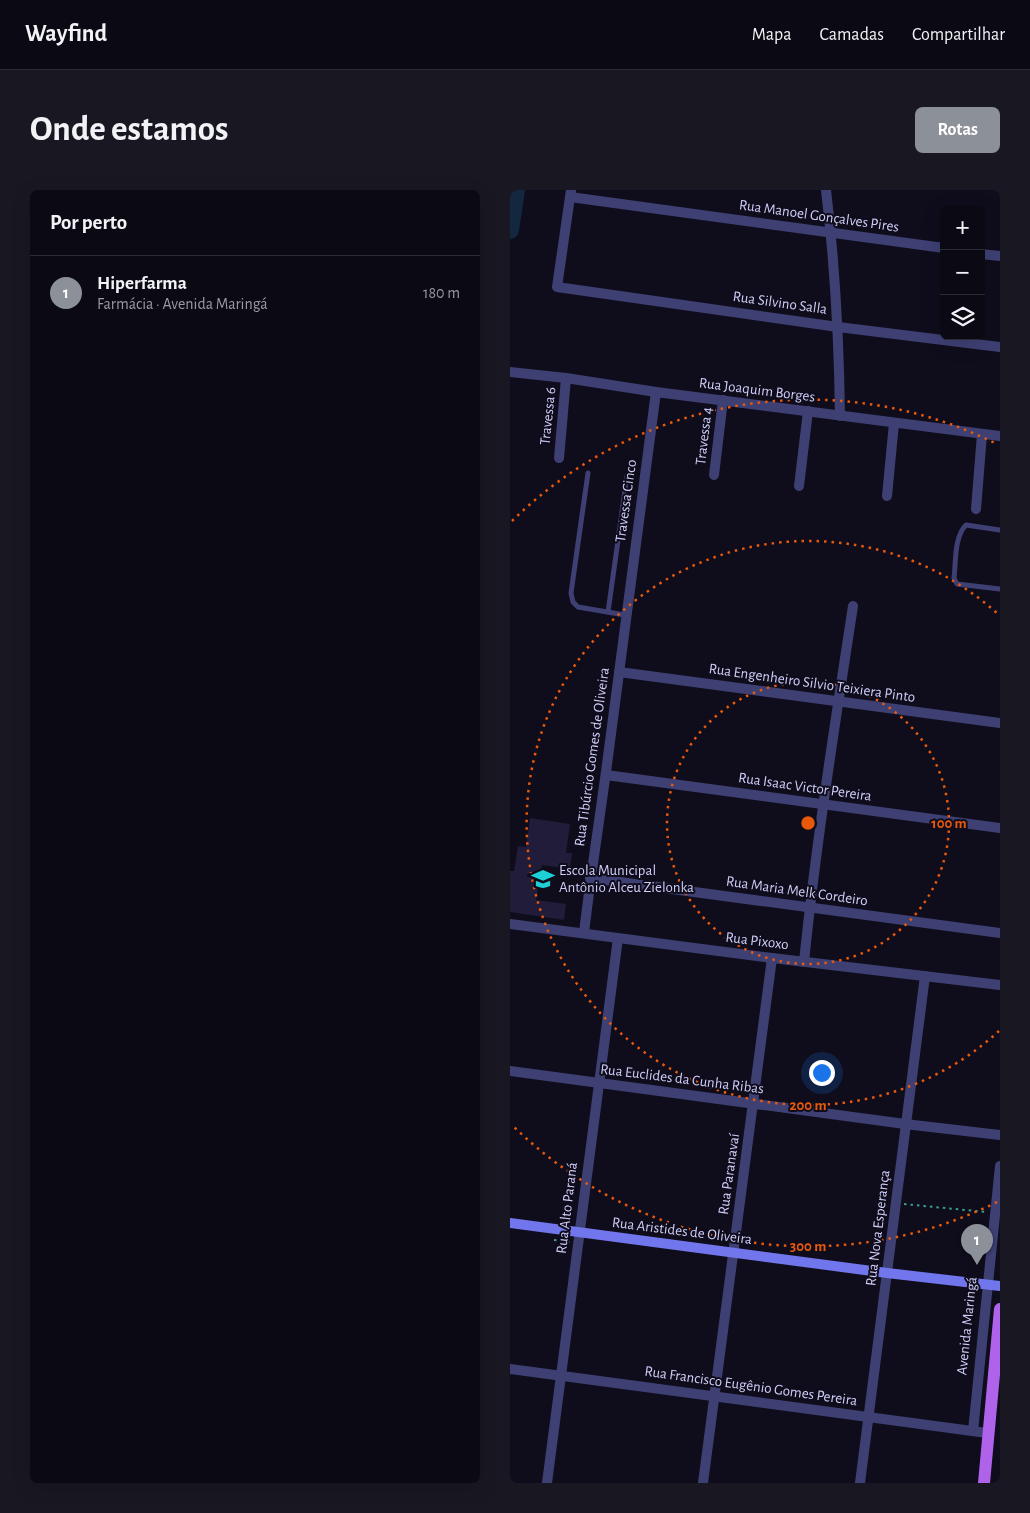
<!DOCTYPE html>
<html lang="pt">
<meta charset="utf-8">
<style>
:root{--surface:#0b0a14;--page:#191822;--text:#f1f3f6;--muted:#9a9aa0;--line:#2b2b34;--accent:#8c9099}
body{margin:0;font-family:"Alegreya Sans",sans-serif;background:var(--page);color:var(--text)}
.controls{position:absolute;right:15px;top:15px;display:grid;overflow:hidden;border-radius:8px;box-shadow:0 5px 20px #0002}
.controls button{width:45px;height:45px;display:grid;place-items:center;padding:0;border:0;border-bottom:1px solid var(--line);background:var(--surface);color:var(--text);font:25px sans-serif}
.you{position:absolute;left:311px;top:882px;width:18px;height:18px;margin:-12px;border:4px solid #fff;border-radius:50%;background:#1a73e8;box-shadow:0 0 0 8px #1a73e833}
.badge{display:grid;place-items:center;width:32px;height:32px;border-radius:50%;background:var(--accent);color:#fff;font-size:16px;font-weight:700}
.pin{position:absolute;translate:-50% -41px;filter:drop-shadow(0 1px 2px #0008)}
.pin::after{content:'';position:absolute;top:26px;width:18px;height:15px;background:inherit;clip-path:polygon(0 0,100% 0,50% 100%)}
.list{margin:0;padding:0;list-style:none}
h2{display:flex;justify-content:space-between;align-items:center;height:65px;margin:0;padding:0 20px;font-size:21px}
h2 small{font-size:16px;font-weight:400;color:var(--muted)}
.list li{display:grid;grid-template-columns:32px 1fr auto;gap:15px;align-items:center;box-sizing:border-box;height:75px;padding:0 20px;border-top:1px solid var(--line)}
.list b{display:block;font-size:19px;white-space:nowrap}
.list p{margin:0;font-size:16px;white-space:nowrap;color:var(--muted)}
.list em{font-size:16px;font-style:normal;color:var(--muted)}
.icon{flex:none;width:28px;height:28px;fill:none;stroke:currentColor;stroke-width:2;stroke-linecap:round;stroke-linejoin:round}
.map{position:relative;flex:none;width:490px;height:1293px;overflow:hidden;border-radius:8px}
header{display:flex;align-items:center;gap:30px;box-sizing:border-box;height:70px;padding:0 25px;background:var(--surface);border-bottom:1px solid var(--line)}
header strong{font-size:24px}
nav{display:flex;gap:28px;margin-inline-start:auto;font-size:18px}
.intro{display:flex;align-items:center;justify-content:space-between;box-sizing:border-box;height:120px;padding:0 30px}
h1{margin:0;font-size:35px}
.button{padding:12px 22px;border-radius:8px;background:var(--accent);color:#fff;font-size:18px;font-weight:700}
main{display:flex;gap:30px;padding:0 30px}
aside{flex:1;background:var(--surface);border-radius:8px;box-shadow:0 5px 20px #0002}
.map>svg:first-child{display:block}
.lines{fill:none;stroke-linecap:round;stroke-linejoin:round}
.river{stroke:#13273e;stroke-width:18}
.building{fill:#201c39}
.path{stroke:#3b9e92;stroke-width:2;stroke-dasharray:2.5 4;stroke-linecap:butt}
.service{stroke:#3e4074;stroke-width:5}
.minor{stroke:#3e4074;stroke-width:10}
.secondary{stroke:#7176ec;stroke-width:10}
.primary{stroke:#ae63ea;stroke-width:12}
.ring{fill:none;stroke:#e8590c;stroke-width:2.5;stroke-dasharray:2.5 5}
.labels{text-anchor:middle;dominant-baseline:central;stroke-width:4;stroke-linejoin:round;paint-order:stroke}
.street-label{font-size:15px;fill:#cfcdf8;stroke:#0f0d1b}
.poi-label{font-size:15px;fill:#cfcdf8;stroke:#0f0d1b;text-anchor:start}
.centre{fill:#e8590c;stroke:#0f0d1b;stroke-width:2.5}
.ring-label{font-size:15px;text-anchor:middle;font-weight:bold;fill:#e8590c;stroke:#0f0d1b;stroke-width:4;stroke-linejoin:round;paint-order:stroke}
</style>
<header>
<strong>Wayfind</strong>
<nav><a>Mapa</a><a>Camadas</a><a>Compartilhar</a></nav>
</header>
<div class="intro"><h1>Onde estamos</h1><a class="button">Rotas</a></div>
<main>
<aside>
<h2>Por perto<small></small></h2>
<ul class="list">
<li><span class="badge">1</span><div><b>Hiperfarma</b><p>Farmácia · Avenida Maringá</p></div><em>180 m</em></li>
</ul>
</aside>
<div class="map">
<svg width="490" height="1293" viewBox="0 0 490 1293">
<rect width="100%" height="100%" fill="#0f0d1b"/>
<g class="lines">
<polyline class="river" points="0,40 6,0"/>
</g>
<polygon class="building" points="20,628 60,634 56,663 62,663 60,679 32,675 26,710 56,714 54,730 0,722 0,681 4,681 8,656 16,657"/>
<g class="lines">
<g class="path">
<polyline points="394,1014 476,1022"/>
<polyline points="44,1050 60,1052"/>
</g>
<g class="service">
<polyline points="78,283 61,403 63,412 68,417 115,425"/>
<path d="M490,340L456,335C444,347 446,372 444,388L447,394L490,399"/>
<polyline points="98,422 117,286"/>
</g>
<g class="minor">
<polyline points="61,0 47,97 328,137 490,157"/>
<path d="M316,0C325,75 329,150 330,226"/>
<polyline points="60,7 434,58"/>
<polyline points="471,64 490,66"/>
<polyline points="0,182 56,188 146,202 490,246"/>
<polyline points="49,268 56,188"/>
<polyline points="204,285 213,210"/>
<polyline points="289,296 298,221"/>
<polyline points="377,306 384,233"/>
<polyline points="466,319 472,244"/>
<polyline points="109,482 490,533"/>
<polyline points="96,585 490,638"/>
<polyline points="80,688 490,743"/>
<polyline points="0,734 262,768 490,795"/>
<path d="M74,743C81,682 91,621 99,559C115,440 130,321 146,202"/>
<path d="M294,772C306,653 325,534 343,416"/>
<polyline points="0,881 395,934 490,945"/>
<polyline points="0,1179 477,1243"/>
<polyline points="463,1241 490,976"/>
<polyline points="37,1293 108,748"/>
<polyline points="193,1293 262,768"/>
<polyline points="350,1293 415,786"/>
</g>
<polyline class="secondary" points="0,1033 377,1083 490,1096"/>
<polyline class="primary" points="474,1293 490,1119"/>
</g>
<g class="ring">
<circle cx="298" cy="633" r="141"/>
<path d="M489 841A282 282 0 1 1 489 425"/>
<path d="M487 1012A423 423 0 0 1 2 935M2 331A423 423 0 0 1 487 254"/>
</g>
<defs>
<symbol id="school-bare" viewBox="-9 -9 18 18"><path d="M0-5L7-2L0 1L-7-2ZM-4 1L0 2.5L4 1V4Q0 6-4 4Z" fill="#1cd0d6" stroke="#0f0d1b" stroke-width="2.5" paint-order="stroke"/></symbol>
</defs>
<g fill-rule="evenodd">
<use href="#school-bare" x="17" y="673" width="32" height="32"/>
</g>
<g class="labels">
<g class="street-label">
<text transform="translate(309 26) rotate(8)">Rua Manoel Gonçalves Pires</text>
<text transform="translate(270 113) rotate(8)">Rua Silvino Salla</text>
<text transform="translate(247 200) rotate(7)">Rua Joaquim Borges</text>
<text transform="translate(38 226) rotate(-84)">Travessa 6</text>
<text transform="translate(194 246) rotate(-83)">Travessa 4</text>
<text transform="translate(116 311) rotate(-82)">Travessa Cinco</text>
<text transform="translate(302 493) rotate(8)">Rua Engenheiro Silvio Teixiera Pinto</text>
<text transform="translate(82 567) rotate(-82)">Rua Tibúrcio Gomes de Oliveira</text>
<text transform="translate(295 597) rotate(8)">Rua Isaac Victor Pereira</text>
<text transform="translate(287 701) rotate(8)">Rua Maria Melk Cordeiro</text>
<text transform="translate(247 751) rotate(7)">Rua Pixoxo</text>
<text transform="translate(172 889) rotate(7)">Rua Euclides da Cunha Ribas</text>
<text transform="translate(219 984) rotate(-82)">Rua Paranavaí</text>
<text transform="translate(57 1018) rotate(-83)">Rua Alto Paraná</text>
<text transform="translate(368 1038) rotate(-83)">Rua Nova Esperança</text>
<text transform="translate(172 1041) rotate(7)">Rua Aristides de Oliveira</text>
<text transform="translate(457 1136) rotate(-84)">Avenida Maringá</text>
<text transform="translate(241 1196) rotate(8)">Rua Francisco Eugênio Gomes Pereira</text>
</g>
<g class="poi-label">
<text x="49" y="680">Escola Municipal<tspan x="49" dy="17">Antônio Alceu Zielonka</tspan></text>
</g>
</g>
<circle cx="298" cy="633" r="8" class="centre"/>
<g class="ring-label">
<text x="439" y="638">100 m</text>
<text x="298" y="920">200 m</text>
<text x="298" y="1061">300 m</text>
</g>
</svg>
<div class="controls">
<button>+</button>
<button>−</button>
<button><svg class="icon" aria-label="layers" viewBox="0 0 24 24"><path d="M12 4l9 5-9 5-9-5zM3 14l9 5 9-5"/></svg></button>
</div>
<div class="you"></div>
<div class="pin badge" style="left:467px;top:1075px">1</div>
</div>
</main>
